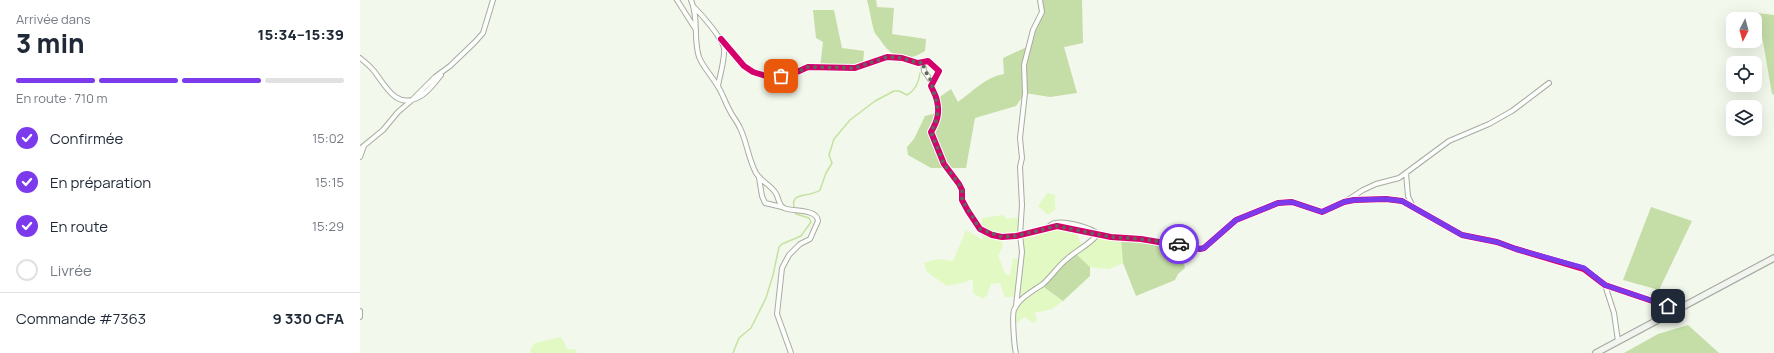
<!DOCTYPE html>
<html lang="fr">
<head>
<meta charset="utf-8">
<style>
  :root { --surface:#fff; --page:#f6f6f7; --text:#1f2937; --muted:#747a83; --line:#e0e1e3; --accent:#7c3aed }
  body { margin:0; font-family:Manrope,sans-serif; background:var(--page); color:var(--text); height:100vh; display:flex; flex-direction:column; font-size:15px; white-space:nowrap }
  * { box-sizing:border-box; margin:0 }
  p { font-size:13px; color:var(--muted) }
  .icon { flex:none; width:22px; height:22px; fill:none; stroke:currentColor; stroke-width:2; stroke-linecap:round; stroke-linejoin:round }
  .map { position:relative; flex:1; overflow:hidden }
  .panel { display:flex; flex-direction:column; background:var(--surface); width:360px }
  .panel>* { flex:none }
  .needle { width:26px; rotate:186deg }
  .buttons { position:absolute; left:1366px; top:12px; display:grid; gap:8px }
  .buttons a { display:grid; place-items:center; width:36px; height:36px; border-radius:8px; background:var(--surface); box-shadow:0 4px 16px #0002; font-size:20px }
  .pin { position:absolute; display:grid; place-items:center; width:34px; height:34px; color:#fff; margin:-17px; border-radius:8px; box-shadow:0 2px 6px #0006 }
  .courier { position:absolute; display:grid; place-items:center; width:40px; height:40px; margin:-20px; border:3px solid #7c3aed; border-radius:50%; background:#fff; color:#222; box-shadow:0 1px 5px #0007 }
  .head em { font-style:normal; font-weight:800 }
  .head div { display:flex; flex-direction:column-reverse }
  .head { display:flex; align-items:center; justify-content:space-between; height:68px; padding:0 16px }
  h1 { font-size:26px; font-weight:800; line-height:30px }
  .bar { display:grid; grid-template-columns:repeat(4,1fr); gap:6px 4px; align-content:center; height:48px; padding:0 16px }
  .bar i { height:5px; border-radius:3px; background:var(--line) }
  .bar .active { background:var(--accent) }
  .bar p { grid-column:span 4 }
  .line { display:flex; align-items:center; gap:10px; padding:0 16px; border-top:1px solid var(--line) }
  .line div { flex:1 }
  ol { padding:0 16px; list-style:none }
  li { display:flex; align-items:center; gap:12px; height:44px }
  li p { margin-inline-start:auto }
  li .icon { padding:4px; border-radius:50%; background:var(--accent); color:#fff; stroke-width:4 }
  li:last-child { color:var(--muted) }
  li i { width:22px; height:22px; border:2px solid var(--line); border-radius:50% }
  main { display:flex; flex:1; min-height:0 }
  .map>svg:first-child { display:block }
</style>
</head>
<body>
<main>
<section class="panel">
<div class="head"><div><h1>3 min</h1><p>Arrivée dans</p></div><em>15:34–15:39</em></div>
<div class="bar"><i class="active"></i><i class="active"></i><i class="active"></i><i></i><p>En route · 710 m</p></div>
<ol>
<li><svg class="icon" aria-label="check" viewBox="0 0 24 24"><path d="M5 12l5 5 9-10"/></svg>Confirmée<p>15:02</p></li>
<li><svg class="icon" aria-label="check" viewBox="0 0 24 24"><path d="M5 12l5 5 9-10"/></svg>En préparation<p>15:15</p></li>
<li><svg class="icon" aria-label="check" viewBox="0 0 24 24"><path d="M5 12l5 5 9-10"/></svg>En route<p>15:29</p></li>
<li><i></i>Livrée</li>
</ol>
<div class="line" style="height:52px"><div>Commande #7363</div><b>9 330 CFA</b></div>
</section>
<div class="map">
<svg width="1414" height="353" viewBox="0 0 1414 353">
  <rect width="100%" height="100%" fill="#f2f8eb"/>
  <path fill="#e2f9c4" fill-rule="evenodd" d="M687 193 695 195V210L688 215 678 206Z
    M643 215 647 219 661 217V233L697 226 716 230 722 247 738 234 761 238 763 263 749 269 730 267 715 253 681 285 703 301 692 309 674 313 676 316 677 321 673 323 665 317 654 325 650 313 653 312 656 297H645L640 283 631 284 627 295 623 299 613 293V279L602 283 587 286 567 272 564 263 577 259 593 261 606 230 623 240 620 229 622 218ZM659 236 661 252 660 259H653L650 275H646L638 256 643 246 641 239Z
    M201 337 208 350 216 349 217 353H171L170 350 175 343Z"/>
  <path fill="#c5dda7" d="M507 0H516L517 7 534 8 532 34 566 39 565 51C546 63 533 59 521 41 519 38 515 34 514 31 511 21 510 10 507 0Z
    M680 0H722L723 43 704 47 717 93 690 97 665 93 656 106 615 118 606 168H571L548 155 547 147 554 139 565 116 573 114 578 109 577 99 591 89 598 102C613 91 626 77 644 74L643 58 669 46 673 30 681 16Z
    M453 10H474L482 48 504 51 503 64 495 68H460L463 42 456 38Z
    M1398 13 1414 15V95L1412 94Z
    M1291 207 1332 221 1299 290 1263 280Z
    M761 238 820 245 825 268 818 274 815 280 776 296 763 263Z
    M715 253 730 267V276L703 301 681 285Z
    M1328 325 1359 353H1264L1298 334Z"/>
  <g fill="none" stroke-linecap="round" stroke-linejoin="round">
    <path stroke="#c5e29f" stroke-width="1.5" d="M373 353 379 338 391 328 406 298 413 275 419 247 422 244 441 236 451 222 449 218 436 214C426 189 448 199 460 190L466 173 472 163 469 155 474 139 490 120 515 101 534 91H539L547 95C556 90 559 82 560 73"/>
    <g stroke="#a7aca2" stroke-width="6">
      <path id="minor" d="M317 0 336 30
        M331 0C339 18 333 38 339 57 343 67 351 75 357 85 362 92 365 102 369 109 372 116 377 121 380 128 387 142 388 158 396 173 401 181 410 185 415 192 419 197 418 205 424 208 431 212 457 208 458 221L450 239 440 244 429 255 422 268 417 314 431 353
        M334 7C342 15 362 38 364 48 365 60 360 74 358 86
        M361 39 384 66 393 72 406 76H428L448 67 495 68 527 57 542 58 558 63 568 61 579 71 571 86C573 91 576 95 577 101 580 113 577 122 571 132L584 164 599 184 602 190V200L608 211 620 229 632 235 642 237 656 236 697 226 751 237 781 239 840 249 844 248 876 220 918 203 932 202 962 212 984 202 994 200 1026 199 1042 201 1102 235 1137 242 1156 249 1224 269 1245 285 1316 309
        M0 58C5 62 10 66 14 71 25 85 36 110 59 97 68 93 75 82 81 75
        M563 62 564 71 572 82
        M0 149 23 130 38 112 52 100 75 77 90 66 115 42 123 33 133 0
        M0 157 4 146
        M1046 173 1048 196 1052 205
        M399 178 402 196 405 203 422 207
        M986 201 1003 190 1016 184 1039 178 1089 141 1129 124 1152 111 1189 83
        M1245 285 1254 313 1258 341
        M656 306 662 252 660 235 662 205 660 167 662 158 660 138 665 93 664 65 673 30 682 12 680 0
        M0 311V317
        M656 353C654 346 652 315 654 310 659 298 673 291 683 284 692 276 698 266 707 259 717 250 729 245 738 234 730 227 706 221 695 223 692 223 690 226 687 228"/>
    </g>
    <g stroke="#a7aca2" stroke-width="8">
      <path id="secondary" d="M1236 353 1414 258"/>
    </g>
    <use href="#minor" stroke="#fdfefc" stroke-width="4"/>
    <use href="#secondary" stroke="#f2f5ef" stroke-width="5.5"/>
    <g stroke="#fff" stroke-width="8">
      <path id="cycleway" d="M361 39 384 66 393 72 406 76H428L448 67 495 68 527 57 542 58 558 63 568 61 579 71 571 86C573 91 576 95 577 101 580 113 577 122 571 132L584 164 599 184 602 190V200L608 211 620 229 632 235 642 237 656 236 697 226 751 237 781 239 840 249 844 248 876 220 918 203 932 202 962 212 984 202 994 200 1026 199 1042 201 1102 235 1137 242 1156 249 1224 269 1245 285 1316 309"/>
    </g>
    <use href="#cycleway" stroke="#d6006c" stroke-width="6"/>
  </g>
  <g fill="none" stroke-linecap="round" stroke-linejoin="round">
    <path stroke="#62665c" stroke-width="4" stroke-dasharray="0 7.2" d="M421 76H428L448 67 495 68 527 57 542 58 558 63 563 62C564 74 570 75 571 82 576 103 583 110 571 132L584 164 599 184 602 190V200L620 229 642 237 656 236 697 226 751 237 781 239 819 244"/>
    <path stroke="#7c3aed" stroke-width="5" d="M819 244 840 249 844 248 876 220 918 203 932 202 962 212 984 202 994 200 1026 199 1042 201 1102 235 1137 242 1156 249 1224 268 1245 285 1308 306"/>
  </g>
</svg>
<div class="buttons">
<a><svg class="needle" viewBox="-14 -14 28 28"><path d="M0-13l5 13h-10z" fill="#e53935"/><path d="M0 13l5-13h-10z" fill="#747a83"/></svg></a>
<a><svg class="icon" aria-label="locate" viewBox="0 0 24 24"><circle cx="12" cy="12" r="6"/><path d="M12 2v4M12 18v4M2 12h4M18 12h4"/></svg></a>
<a><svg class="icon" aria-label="layers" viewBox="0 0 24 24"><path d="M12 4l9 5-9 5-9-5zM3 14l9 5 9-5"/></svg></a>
</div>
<div class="pin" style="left:421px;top:76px;background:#ea580c"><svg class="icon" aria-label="bag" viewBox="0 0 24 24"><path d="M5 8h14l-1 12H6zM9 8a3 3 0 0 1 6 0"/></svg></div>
<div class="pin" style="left:1308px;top:306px;background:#1f2937"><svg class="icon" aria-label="home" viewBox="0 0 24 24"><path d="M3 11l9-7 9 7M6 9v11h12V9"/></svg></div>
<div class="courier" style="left:819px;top:244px"><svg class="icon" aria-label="car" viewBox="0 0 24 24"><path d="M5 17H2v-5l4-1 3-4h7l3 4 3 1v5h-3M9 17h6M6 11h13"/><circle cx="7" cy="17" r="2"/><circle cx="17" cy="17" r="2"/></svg></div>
</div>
</main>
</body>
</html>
